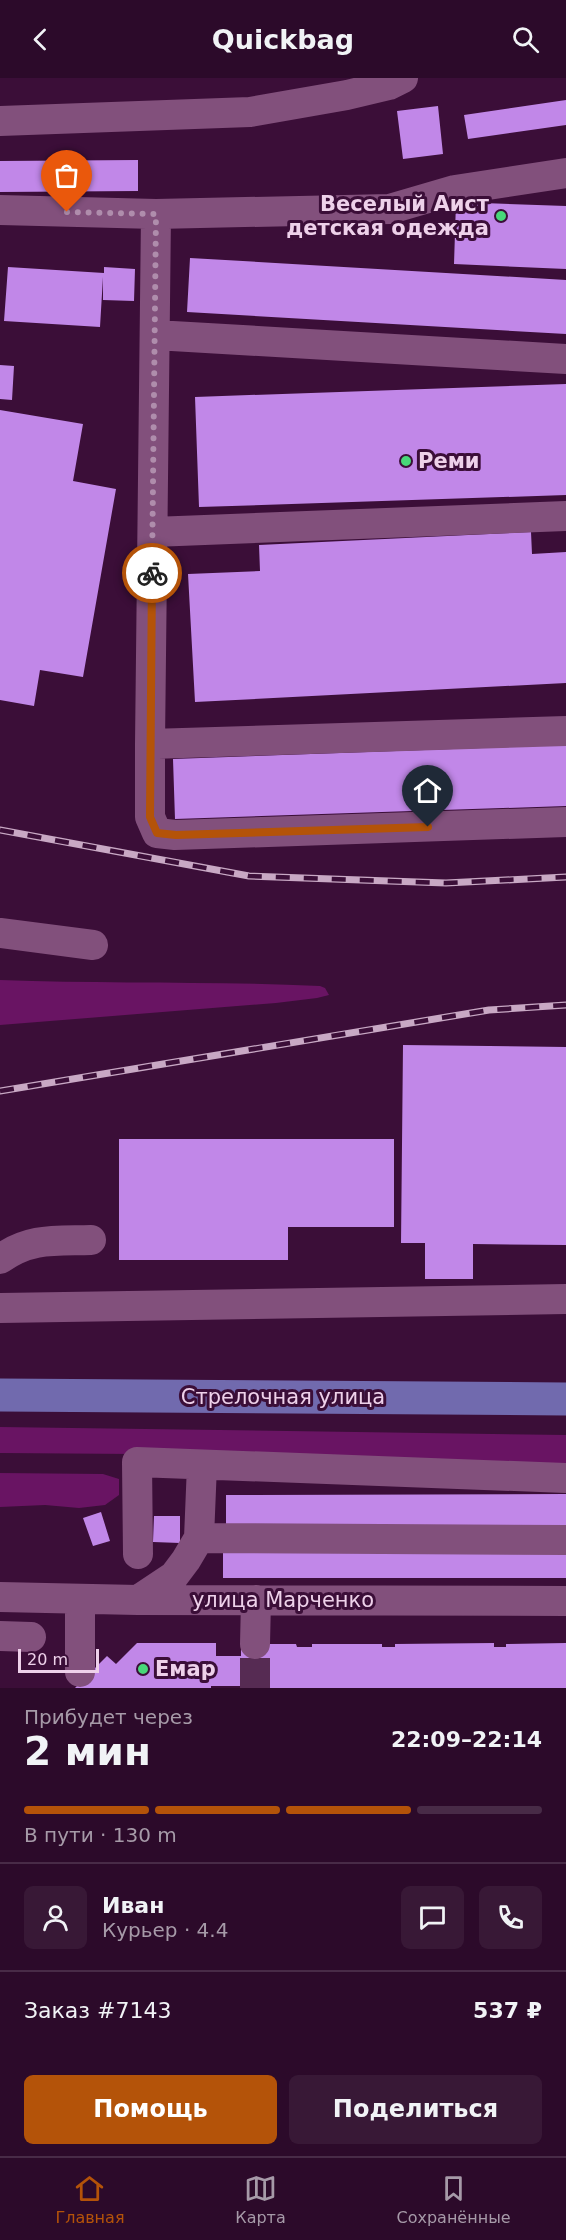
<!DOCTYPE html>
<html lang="ru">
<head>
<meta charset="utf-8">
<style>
  :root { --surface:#2c0a2a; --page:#381836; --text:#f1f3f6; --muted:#a69aa8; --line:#482b47; --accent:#b45309 }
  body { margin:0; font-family:"DejaVu Sans",sans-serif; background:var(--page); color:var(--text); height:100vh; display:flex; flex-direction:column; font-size:22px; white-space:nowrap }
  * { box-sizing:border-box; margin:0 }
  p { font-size:20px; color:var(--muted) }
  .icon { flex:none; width:33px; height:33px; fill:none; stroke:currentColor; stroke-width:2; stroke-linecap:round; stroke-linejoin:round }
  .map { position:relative; height:1610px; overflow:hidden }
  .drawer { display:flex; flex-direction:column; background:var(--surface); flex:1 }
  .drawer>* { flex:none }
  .scale { position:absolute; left:18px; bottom:15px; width:81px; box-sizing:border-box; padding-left:6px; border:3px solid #eed1ea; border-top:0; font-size:16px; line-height:21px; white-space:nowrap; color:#eed1ea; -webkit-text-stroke:4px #3b0e38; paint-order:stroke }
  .pin { position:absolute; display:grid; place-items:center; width:51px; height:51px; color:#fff; margin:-62px -26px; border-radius:50% 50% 50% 0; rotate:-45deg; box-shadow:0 0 6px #0007 }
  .pin .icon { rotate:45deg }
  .courier { position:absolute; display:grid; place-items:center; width:60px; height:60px; margin:-30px; border:4px solid #b45309; border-radius:50%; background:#fff; color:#222; box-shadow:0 2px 8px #0007 }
  .overview em { font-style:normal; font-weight:600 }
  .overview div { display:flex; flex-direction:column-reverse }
  .overview { display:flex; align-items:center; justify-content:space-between; height:102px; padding:0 24px }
  h1 { font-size:39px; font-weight:600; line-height:45px }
  .bar { display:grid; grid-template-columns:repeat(4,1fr); gap:9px 6px; align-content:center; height:72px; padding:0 24px }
  .bar i { height:8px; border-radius:4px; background:var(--line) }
  .bar .active { background:var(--accent) }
  .bar p { grid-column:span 4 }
  .line { display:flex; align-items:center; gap:15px; padding:0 24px; border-top:2px solid var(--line) }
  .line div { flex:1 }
  .round { display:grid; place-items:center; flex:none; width:63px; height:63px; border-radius:9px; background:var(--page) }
  .primary-button { display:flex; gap:12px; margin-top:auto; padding:12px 24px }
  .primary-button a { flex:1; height:69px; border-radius:9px; background:var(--accent); color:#fff; font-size:24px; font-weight:600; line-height:69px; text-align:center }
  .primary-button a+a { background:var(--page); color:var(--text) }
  header { display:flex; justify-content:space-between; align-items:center; height:78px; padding:0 24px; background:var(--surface); font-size:27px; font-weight:600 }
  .menu { display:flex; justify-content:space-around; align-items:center; height:84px; border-top:2px solid var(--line); background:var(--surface); font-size:16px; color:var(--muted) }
  .menu a { display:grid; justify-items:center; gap:3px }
  .menu .active { color:var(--accent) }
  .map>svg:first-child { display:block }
</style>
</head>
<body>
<header><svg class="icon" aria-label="back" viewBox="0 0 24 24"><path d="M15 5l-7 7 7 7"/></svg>Quickbag<svg class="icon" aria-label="search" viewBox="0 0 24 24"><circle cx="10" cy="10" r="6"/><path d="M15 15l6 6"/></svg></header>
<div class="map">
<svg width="566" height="1610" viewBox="0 0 566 1610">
  <rect width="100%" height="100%" fill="#3b0e38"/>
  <path fill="#691463" d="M0 902C107 906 213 903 320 908L325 910 329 917 317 920 276 925 0 947Z
    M0 1349 566 1357V1387L136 1376 0 1375Z
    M0 1395 103 1396 119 1401V1417L105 1427 79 1430 45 1427 0 1429Z"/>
  <path fill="#c187e8" d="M566 22V47L468 61 464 37Z
    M438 28 443 76 403 81 397 33Z
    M138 82V113L0 114V83Z
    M456 124 566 128V191L454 186Z
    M190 180 566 202V256L187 234Z
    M8 189 104 195V189L135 191 134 223 103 222V199L100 249 4 243Z
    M0 287 14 288 12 322 0 321Z
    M566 306V417L199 429 195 319Z
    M0 332 83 346 73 403 116 411 83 599 40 592 34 628 0 622Z
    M531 454 532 476 566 474V605L195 624 188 496 260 493 259 467Z
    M566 667V728L175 741 173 681Z
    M403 967 566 969V1167L473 1166V1201H425V1165H401Z
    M119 1061H394V1149H288V1182H119Z
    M566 1416V1447H226V1417Z
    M101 1434 110 1463 93 1468 83 1440Z
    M154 1438H180V1465L153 1464Z
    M223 1472H566V1500H223Z
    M137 1565H216V1578H241V1566H296L297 1569H312V1566H382V1569H395V1566L494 1565V1569H506V1566L566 1565V1610H241V1608H211V1610H75L107 1578 116 1586Z"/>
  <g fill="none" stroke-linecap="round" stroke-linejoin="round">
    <path stroke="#562b53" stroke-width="30" stroke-dasharray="30 15" stroke-linecap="butt" d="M255 1610V1566"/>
    <path stroke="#82507c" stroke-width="30" d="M0 43 250 34 347 17 389 7 403 0
      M0 132 156 136 390 131 455 112 566 95
      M156 136 150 666 566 653
      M155 257 566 281
      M153 454 566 438
      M150 666V739L157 755 175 757 566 744
      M0 855 93 867
      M0 1181C31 1159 56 1163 91 1162
      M0 1230 566 1221
      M202 1387 199 1460 566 1462
      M138 1476 137 1384 566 1400
      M0 1519 138 1522 566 1523
      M80 1521V1594
      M138 1522 174 1498 186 1482 199 1460
      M0 1558 31 1559
      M255 1566 256 1522"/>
    <path stroke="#716aae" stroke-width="33" d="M0 1317 566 1321"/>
    <g stroke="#c8a8c4" stroke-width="7">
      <path id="rail" d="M0 752 249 798 446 805 566 799
        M0 1013 489 932 566 927"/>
    </g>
    <use href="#rail" stroke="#3b0e38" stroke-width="4.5" stroke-dasharray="14" stroke-linecap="butt"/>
  </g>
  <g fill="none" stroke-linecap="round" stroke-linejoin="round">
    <path stroke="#af8dac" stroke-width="6" stroke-dasharray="0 10.8" d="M67 134 156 136 152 495"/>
    <path stroke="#b45309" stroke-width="8" d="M152 495 150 739 157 755 176 757 428 749"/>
  </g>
  <g fill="#48d779" stroke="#3b0e38" stroke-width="2">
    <circle cx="501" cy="138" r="6"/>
    <circle cx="406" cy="383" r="6"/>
    <circle cx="143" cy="1591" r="6"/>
  </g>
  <g text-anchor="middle" stroke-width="6" stroke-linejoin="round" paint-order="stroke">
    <g font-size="21" font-weight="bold" fill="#eed1ea" stroke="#3b0e38" text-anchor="start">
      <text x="489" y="133" text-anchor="end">Веселый Аист<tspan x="489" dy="24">детская одежда</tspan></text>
      <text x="418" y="390">Реми</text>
      <text x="155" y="1598">Емар</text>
    </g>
    <g font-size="21" fill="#eed1ea" stroke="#3b0e38">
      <text x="283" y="1326">Стрелочная улица</text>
      <text x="283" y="1529">улица Марченко</text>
    </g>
  </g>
</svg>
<div class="scale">20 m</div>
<div class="pin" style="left:67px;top:134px;background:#ea580c"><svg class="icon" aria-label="bag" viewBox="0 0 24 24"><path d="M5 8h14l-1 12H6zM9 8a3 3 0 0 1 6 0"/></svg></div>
<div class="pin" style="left:428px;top:749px;background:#1f2937"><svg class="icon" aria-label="home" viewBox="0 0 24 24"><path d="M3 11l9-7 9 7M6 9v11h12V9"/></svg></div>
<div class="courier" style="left:152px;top:495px"><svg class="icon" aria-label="bike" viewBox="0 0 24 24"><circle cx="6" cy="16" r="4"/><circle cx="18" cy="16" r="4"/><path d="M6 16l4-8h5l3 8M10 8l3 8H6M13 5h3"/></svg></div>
</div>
<section class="drawer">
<div class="overview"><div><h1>2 мин</h1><p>Прибудет через</p></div><em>22:09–22:14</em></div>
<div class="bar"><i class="active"></i><i class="active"></i><i class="active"></i><i></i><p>В пути · 130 m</p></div>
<div class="line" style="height:108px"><a class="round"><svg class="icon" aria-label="person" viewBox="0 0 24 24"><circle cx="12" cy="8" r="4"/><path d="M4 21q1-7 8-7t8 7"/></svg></a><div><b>Иван</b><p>Курьер · 4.4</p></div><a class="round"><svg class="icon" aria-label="chat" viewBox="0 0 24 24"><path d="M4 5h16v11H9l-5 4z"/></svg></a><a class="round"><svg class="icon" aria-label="phone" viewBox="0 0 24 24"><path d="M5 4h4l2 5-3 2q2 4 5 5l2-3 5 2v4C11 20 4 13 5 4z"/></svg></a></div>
<div class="line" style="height:78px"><div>Заказ #7143</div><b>537 ₽</b></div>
<div class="primary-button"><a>Помощь</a><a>Поделиться</a></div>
</section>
<nav class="menu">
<a class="active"><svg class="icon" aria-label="home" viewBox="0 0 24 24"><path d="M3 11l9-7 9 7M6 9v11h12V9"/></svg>Главная</a>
<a><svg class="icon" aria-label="map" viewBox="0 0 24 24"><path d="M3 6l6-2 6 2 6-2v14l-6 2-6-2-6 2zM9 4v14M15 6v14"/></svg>Карта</a>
<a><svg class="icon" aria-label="saved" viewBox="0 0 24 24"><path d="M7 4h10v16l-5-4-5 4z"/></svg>Сохранённые</a>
</nav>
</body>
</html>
